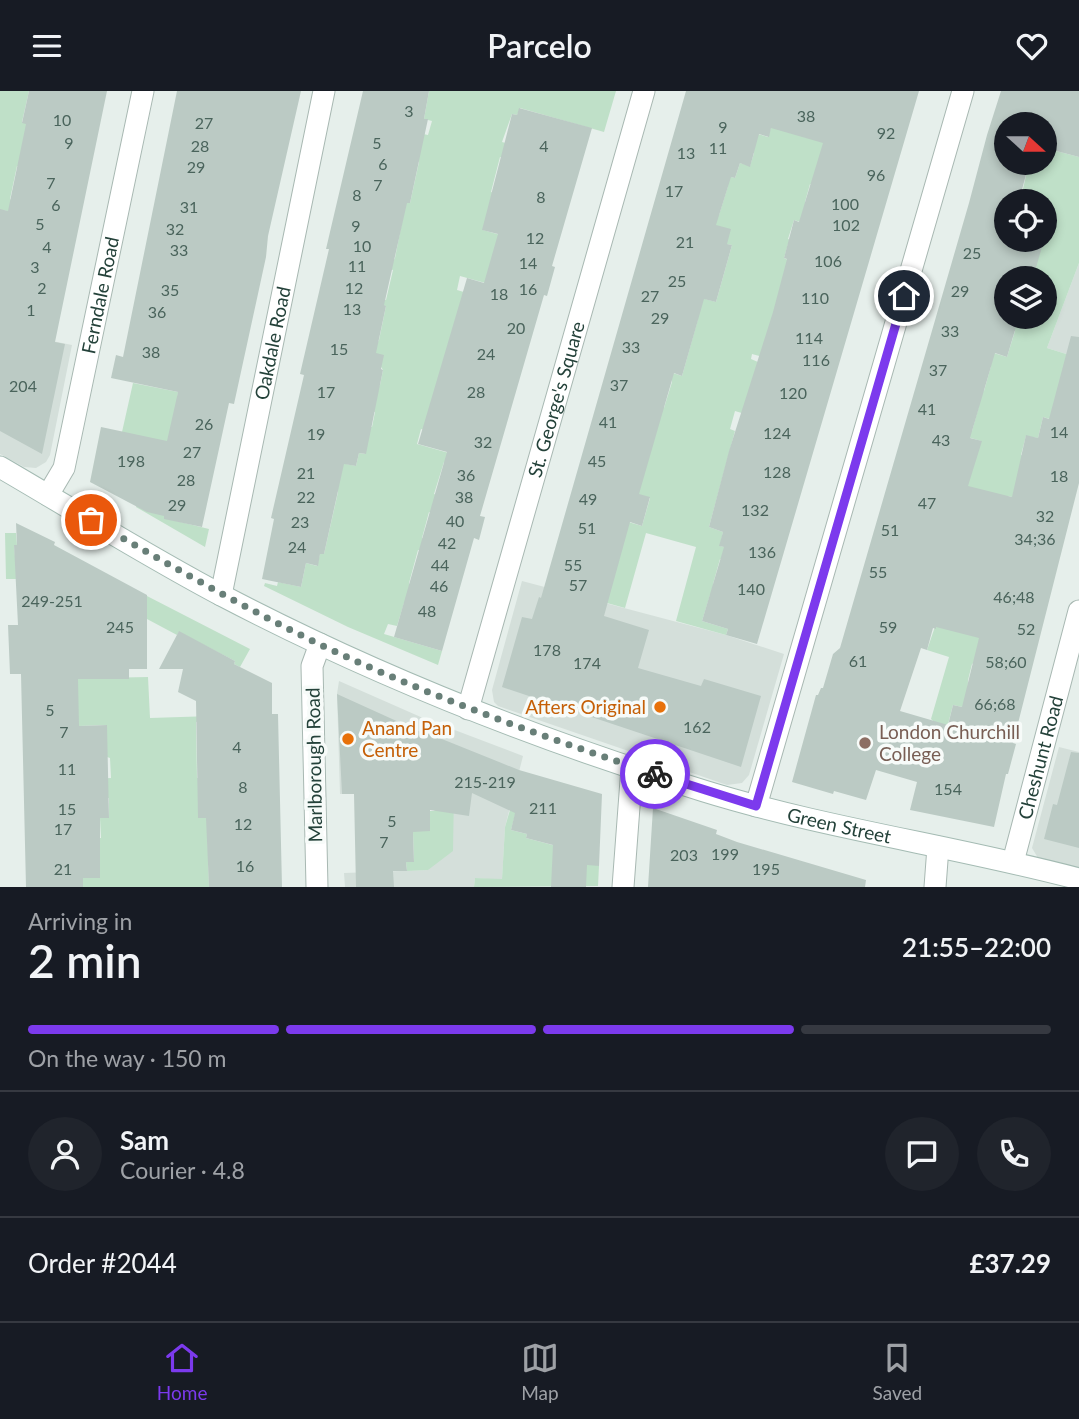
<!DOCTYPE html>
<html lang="en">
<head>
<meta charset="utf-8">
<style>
  :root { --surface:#171b24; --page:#20242c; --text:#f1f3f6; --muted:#9ea1a6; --line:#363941; --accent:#7c3aed }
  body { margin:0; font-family:Lato,sans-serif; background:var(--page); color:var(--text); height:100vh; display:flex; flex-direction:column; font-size:26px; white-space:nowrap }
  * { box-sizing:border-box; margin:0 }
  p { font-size:23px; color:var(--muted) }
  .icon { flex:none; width:38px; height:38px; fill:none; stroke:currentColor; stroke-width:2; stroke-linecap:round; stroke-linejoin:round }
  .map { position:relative; height:796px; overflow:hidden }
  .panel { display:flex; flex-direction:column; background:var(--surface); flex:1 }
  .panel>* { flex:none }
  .needle { width:46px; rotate:111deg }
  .buttons { position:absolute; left:994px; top:21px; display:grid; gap:14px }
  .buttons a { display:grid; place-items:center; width:63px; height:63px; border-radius:50%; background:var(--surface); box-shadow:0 4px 10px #0003; font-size:35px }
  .pin { position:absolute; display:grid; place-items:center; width:60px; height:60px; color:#fff; margin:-30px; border:4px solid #fff; border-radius:50%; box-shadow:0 2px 7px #0007 }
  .courier { position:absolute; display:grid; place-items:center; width:70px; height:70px; margin:-35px; border:5px solid #7c3aed; border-radius:50%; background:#fff; color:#222; box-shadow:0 2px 9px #0007 }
  .head em { font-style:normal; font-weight:600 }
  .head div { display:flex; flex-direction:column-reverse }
  .head { display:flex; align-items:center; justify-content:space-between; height:119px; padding:0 28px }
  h1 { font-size:46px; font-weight:600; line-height:52px }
  .bar { display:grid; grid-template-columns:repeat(4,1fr); gap:10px 7px; align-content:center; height:84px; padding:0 28px }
  .bar i { height:9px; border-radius:5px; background:var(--line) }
  .bar .active { background:var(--accent) }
  .bar p { grid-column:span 4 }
  .line { display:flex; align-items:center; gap:18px; padding:0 28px; border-top:2px solid var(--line) }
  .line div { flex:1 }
  .round { display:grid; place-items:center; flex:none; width:74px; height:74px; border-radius:37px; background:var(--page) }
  header { display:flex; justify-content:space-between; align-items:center; height:91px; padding:0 28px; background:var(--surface); font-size:32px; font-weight:600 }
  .tabs { display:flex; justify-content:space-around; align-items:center; height:98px; border-top:2px solid var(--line); background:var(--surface); font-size:19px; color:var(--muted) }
  .tabs a { display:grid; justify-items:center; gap:4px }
  .tabs .active { color:var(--accent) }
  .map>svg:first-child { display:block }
</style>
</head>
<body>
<header><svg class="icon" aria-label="menu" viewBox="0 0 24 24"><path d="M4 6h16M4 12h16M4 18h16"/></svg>Parcelo<svg class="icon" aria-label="heart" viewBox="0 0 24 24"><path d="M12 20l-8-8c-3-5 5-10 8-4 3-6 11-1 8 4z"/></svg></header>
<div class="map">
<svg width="1079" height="796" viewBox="0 0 1079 796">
  <rect width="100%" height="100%" fill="#e6efeb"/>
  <path fill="#d4dfda" d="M1079 172V267L1047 257Z
    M7 241 72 254 50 364 46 371 36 377 24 376 0 363V245Z
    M522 490 726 544 784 563 749 684 742 692 727 694 498 615 494 611 492 599Z
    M339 590 423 627 523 665 505 736 502 789 475 787 474 796H345L344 782 428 779 454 702 340 703 337 603Z
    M1059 656 1079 661V777L1038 767 1032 757Z"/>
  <path fill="#bfe0c8" d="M0 0H29L22 31 38 35 37 78 17 75 10 108 29 124 2 119 0 127Z
    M429 0H616L604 41 520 17 517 24 512 23 502 51 544 63 539 77 500 66 491 101 529 112 483 139 518 149 489 193 460 185 457 199 505 213 433 342 421 338 417 353 463 366 444 371 434 403 451 409 446 426 429 421 422 447 424 448 421 459H418L409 492 421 517 404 512 397 535 388 533 384 543 442 560 438 574 348 536 264 495 265 492 277 495 278 491 301 496 306 472 317 475 320 463H324L338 401 321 368 356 375 359 362 366 363 329 326 372 336 375 321 364 318 380 294 383 279 372 261 379 249 386 215 354 208 355 202 386 209 393 179 389 178 395 167 406 111 410 112 419 71 404 39 428 44 432 30 424 28Z
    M822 15 825 97 810 93 805 111 819 115 813 135 794 129 788 148 835 162 788 153 784 167 788 169 802 277 752 263 751 268 758 271 745 323 735 320 730 338 735 340 709 436 723 441 720 455 749 463 745 475 720 468 713 493 738 500 735 511 710 504 702 530 728 538 726 544 676 530 696 456 646 442 625 517 607 512 601 423 642 435 650 407 609 395 634 308 664 317 672 291 670 281 682 285 698 228 687 224 665 197 716 211 732 154 727 153 711 133 719 124 728 95 716 82 735 87 740 72 750 75 754 62 749 60 754 42 768 46 772 33 807 47Z
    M1045 57 1079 66V172L1047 257 1079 267 1050 328 1043 326 1038 347 1026 345 1021 364 1034 368 1024 409 1008 405 1003 553 972 573 968 589 967 617 953 614 948 633 985 678 931 628 949 566 927 559 939 524 948 389 981 350 941 338 972 340 979 315 952 307 984 300 991 275 963 267 967 254 1007 266 1015 240 975 228 1006 221V219V226H1045V187H1006V194L986 189 1041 156 1047 136 1045 135V110H1007L1011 99 1022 102 1029 72H1045Z
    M133 292 178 301 164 427 209 438 205 456 136 416 140 399 122 341Z
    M5 442H16L17 454H14L17 488H6Z
    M147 505 250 558 240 576 234 573 235 570 179 541 177 544 147 528Z
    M148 586 150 627 243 624 196 631 197 687H206L209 796H83L59 788 100 786 99 767 58 748 101 747 100 727 109 726V707L81 708 91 688 111 687 110 667 107 666 106 634 79 635 48 588Z
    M454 701 453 760 428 779 407 780 406 771H414L413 741 430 720H434Z
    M512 712 518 713 511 739 527 743 526 747 560 756 599 775 598 795 474 796 475 787 502 788 505 736Z"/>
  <path fill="#bbcac4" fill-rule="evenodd" d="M29 0H107L55 251 65 253 42 363 0 340V118L8 120 26 33 22 32Z
    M177 0H301L268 145 266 166 234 313 229 312 202 436 164 428V425L147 421 90 391 101 336 167 350 178 301 111 287 116 264 123 266Z
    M363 0H429L424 28H428L410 112H407L384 214 386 215 376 262 384 264 381 278 383 279 366 363 359 362 356 375 344 373 324 463H320L318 475 306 472 301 496 262 488 274 428 271 427 304 284 300 283 329 158H326Z
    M686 0H919L757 553 726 544 728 538 702 530 724 456 719 455 723 441 709 436 729 360 773 221 787 168 784 167 794 129 799 131 823 52 771 37 769 46 759 43 750 76 740 72 735 87 731 86 716 134 731 138 727 153 732 154 716 211 704 208 682 285 674 282 639 403 650 406 642 435 630 431 604 525 649 539 638 577 701 595 704 588 761 605 741 676 502 596 522 526 532 528 539 506 541 507Z
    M1001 0H1079V66L1045 57V33H1006V72H1029L1019 110H1006V149H1044L1033 187H1006V226H1022L1018 229 1007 266 995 262 970 347 982 350 968 395 1012 406 1026 344 1038 347 1043 326 1049 328 1071 245 1079 246V392L1013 652 1016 653 1008 683H1006L994 736 910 719 917 691 876 679 866 709 834 700 833 703 792 691 816 604H818L821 597H823L833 563 840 557 969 112 987 44ZM936 536 979 547 962 616 953 614 948 634 900 620 921 557 927 559 933 537 936 538Z
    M519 17 592 37 552 175 555 176 547 205 544 204 480 425 485 426 479 449 474 447 442 560 394 546 447 361 418 353 467 187 484 192 498 143 482 139 512 23 517 24Z
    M16 432 55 451 54 454 147 504V578H129V588H78L79 635 107 634 109 727H100V787H83V796H26L21 583H10L8 534H18L14 454H17Z
    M179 540 235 570 234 573 272 592V623H278L282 796H209L206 727H198L196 610 178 601 183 578H159Z
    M337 603 423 642 422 640 519 679 602 703 599 775 587 774 586 796H551L553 754 526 747 527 743 511 739 515 722 472 702 469 725 430 719V740L413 741 414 771H406L407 780H393L394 796H356L354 703H342Z
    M1071 661 1079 662V757L1044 748 1053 713 1057 714Z
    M653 717 717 739 716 743 737 751 866 789 865 796H648Z"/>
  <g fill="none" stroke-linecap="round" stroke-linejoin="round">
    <g stroke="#a8b8b2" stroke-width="23">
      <g id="minor">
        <path id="s1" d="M48 404 64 377 143 0"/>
        <path id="s2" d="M221 504 324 0"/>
        <path id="s3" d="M468 618 644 0"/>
        <path id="s4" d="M1013 771 1079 520"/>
        <path d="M317 796 312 575 320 553"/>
        <path d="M623 796 632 676"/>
        <path d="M935 796 938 756"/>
      </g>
    </g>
    <g stroke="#a8b8b2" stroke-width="23">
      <path id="tertiary" d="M756 715 963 0"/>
    </g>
    <g stroke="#a4bbb3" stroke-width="23">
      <g id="secondary">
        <path id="s5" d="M0 376C74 419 147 465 223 505 376 585 538 649 704 700 827 738 955 755 1079 788"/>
      </g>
    </g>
    <use href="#minor" stroke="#fff" stroke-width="21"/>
    <use href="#tertiary" stroke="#fff" stroke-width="21"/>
    <use href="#secondary" stroke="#fff" stroke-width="21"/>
  </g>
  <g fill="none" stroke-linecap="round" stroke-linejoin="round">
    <path stroke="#687f78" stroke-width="7" stroke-dasharray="0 12.6" d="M91 429C166 472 241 515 319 553 428 605 541 645 655 683"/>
    <path stroke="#7c3aed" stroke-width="9" d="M655 683 756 715 904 205"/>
  </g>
  <g fill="#e8710a" stroke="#f7fbf9" stroke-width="2.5">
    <circle cx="660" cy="616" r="7"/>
    <circle cx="348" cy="648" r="7"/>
  </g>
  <circle fill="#8d6e63" stroke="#f7fbf9" stroke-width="2.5" cx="865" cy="652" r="7"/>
  <g text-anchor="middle" stroke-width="7" stroke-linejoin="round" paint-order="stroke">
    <g font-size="16" fill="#4a645c">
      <text x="409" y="26">3</text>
      <text x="806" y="31">38</text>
      <text x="62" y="35">10</text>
      <text x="204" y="38">27</text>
      <text x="723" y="42">9</text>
      <text x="886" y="48">92</text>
      <text x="69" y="58">9</text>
      <text x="377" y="58">5</text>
      <text x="200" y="61">28</text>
      <text x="544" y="61">4</text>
      <text x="718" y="63">11</text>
      <text x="686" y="68">13</text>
      <text x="383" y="79">6</text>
      <text x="196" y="82">29</text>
      <text x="876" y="90">96</text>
      <text x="51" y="98">7</text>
      <text x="378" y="100">7</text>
      <text x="674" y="106">17</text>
      <text x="357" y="110">8</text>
      <text x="541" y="112">8</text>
      <text x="845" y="119">100</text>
      <text x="56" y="120">6</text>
      <text x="189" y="122">31</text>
      <text x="40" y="139">5</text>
      <text x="846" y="140">102</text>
      <text x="356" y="141">9</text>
      <text x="175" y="144">32</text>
      <text x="535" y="153">12</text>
      <text x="685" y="157">21</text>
      <text x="362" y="161">10</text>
      <text x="47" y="162">4</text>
      <text x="179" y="165">33</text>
      <text x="972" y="168">25</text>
      <text x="828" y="176">106</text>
      <text x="528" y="178">14</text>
      <text x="357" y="181">11</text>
      <text x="35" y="182">3</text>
      <text x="677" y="196">25</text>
      <text x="42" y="203">2</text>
      <text x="354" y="203">12</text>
      <text x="528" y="204">16</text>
      <text x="170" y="205">35</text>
      <text x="960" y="206">29</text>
      <text x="499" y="209">18</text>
      <text x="650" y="211">27</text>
      <text x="815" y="213">110</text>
      <text x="352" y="224">13</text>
      <text x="31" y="225">1</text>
      <text x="157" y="227">36</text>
      <text x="660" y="233">29</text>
      <text x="516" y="243">20</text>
      <text x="950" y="246">33</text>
      <text x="809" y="253">114</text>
      <text x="631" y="262">33</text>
      <text x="339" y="264">15</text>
      <text x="151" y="267">38</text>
      <text x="486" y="269">24</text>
      <text x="816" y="275">116</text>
      <text x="938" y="285">37</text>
      <text x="619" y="300">37</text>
      <text x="23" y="301">204</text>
      <text x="326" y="307">17</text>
      <text x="476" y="307">28</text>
      <text x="793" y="308">120</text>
      <text x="927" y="324">41</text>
      <text x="608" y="337">41</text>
      <text x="204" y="339">26</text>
      <text x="1059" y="347">14</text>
      <text x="777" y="348">124</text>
      <text x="316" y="349">19</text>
      <text x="941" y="355">43</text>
      <text x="483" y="357">32</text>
      <text x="192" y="367">27</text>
      <text x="131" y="376">198</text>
      <text x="597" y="376">45</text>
      <text x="777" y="387">128</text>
      <text x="306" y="388">21</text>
      <text x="466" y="390">36</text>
      <text x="1059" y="391">18</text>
      <text x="186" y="395">28</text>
      <text x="306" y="412">22</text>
      <text x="464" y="412">38</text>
      <text x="588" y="414">49</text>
      <text x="927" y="418">47</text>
      <text x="177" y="420">29</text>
      <text x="755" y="425">132</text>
      <text x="1045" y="431">32</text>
      <text x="455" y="436">40</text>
      <text x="300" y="437">23</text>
      <text x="587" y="443">51</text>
      <text x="890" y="445">51</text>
      <text x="1035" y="454">34;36</text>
      <text x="447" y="458">42</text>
      <text x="297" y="462">24</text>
      <text x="762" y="467">136</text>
      <text x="440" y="480">44</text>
      <text x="573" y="480">55</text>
      <text x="878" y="487">55</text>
      <text x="578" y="500">57</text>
      <text x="439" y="501">46</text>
      <text x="751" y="504">140</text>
      <text x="1014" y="512">46;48</text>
      <text x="52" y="516">249-251</text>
      <text x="427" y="526">48</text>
      <text x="120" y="542">245</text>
      <text x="888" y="542">59</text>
      <text x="1026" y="544">52</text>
      <text x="547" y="565">178</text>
      <text x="858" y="576">61</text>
      <text x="1006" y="577">58;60</text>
      <text x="587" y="578">174</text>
      <text x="995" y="619">66;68</text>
      <text x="50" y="625">5</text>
      <text x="697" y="642">162</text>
      <text x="64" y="647">7</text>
      <text x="237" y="662">4</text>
      <text x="67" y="684">11</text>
      <text x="485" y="697">215-219</text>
      <text x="243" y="702">8</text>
      <text x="948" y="704">154</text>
      <text x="543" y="723">211</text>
      <text x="67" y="724">15</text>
      <text x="392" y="736">5</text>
      <text x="243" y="739">12</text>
      <text x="63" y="744">17</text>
      <text x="384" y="757">7</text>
      <text x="725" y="769">199</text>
      <text x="684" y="770">203</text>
      <text x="245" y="781">16</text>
      <text x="63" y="784">21</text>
      <text x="766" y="784">195</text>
    </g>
    <g font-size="19" fill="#24423a" stroke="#f7fbf9">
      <text dy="7" stroke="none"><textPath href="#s1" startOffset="208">Ferndale Road</textPath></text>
      <text dy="7" stroke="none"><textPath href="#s2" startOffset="257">Oakdale Road</textPath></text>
      <text dy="7" stroke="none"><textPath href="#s3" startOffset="322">St. George's Square</textPath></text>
      <text dy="7" stroke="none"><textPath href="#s4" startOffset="108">Cheshunt Road</textPath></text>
      <text transform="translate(314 674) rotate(-91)" y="7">Marlborough Road</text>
      <text dy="7" stroke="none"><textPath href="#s5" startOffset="917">Green Street</textPath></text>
    </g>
    <g font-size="19" fill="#c56008" stroke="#f7fbf9" text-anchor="end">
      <text x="646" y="623">Afters Original</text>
      <text x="362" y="644" text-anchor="start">Anand Pan<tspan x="362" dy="22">Centre</tspan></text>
    </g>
    <g font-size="19" fill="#785e54" stroke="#f7fbf9" text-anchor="start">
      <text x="879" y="648">London Churchill<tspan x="879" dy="22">College</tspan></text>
    </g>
  </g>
</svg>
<div class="buttons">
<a><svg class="needle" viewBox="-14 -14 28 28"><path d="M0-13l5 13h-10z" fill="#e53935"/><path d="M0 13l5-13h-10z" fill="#9ea1a6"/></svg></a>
<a><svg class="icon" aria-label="locate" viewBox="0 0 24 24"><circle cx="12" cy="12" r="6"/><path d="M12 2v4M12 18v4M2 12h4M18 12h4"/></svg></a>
<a><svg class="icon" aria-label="layers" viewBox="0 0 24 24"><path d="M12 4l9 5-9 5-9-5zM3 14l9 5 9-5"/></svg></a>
</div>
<div class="pin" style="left:91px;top:429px;background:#ea580c"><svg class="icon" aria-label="bag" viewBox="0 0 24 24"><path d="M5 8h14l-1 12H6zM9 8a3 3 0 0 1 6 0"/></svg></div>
<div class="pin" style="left:904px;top:205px;background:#1f2937"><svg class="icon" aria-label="home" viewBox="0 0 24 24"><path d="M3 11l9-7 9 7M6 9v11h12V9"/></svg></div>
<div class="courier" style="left:655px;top:683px"><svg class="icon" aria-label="bike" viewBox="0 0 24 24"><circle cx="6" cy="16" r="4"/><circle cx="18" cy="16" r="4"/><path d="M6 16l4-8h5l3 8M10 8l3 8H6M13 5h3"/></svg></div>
</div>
<section class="panel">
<div class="head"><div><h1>2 min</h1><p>Arriving in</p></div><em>21:55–22:00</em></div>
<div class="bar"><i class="active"></i><i class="active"></i><i class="active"></i><i></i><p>On the way · 150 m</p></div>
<div class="line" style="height:126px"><a class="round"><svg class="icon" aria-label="person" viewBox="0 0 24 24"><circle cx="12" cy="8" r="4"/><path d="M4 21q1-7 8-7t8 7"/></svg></a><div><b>Sam</b><p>Courier · 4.8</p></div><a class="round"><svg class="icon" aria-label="chat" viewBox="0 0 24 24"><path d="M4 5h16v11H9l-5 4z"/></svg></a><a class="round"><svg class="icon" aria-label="phone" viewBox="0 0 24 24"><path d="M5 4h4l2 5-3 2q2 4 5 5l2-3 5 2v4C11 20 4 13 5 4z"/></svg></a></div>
<div class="line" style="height:91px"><div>Order #2044</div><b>£37.29</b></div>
</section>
<nav class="tabs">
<a class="active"><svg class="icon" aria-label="home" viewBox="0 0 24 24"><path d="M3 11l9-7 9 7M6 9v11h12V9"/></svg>Home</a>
<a><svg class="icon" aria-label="map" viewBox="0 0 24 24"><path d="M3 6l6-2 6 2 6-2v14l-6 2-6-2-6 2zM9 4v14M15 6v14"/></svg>Map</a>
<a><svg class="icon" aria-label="saved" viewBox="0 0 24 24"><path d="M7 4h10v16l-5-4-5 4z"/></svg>Saved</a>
</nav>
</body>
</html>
